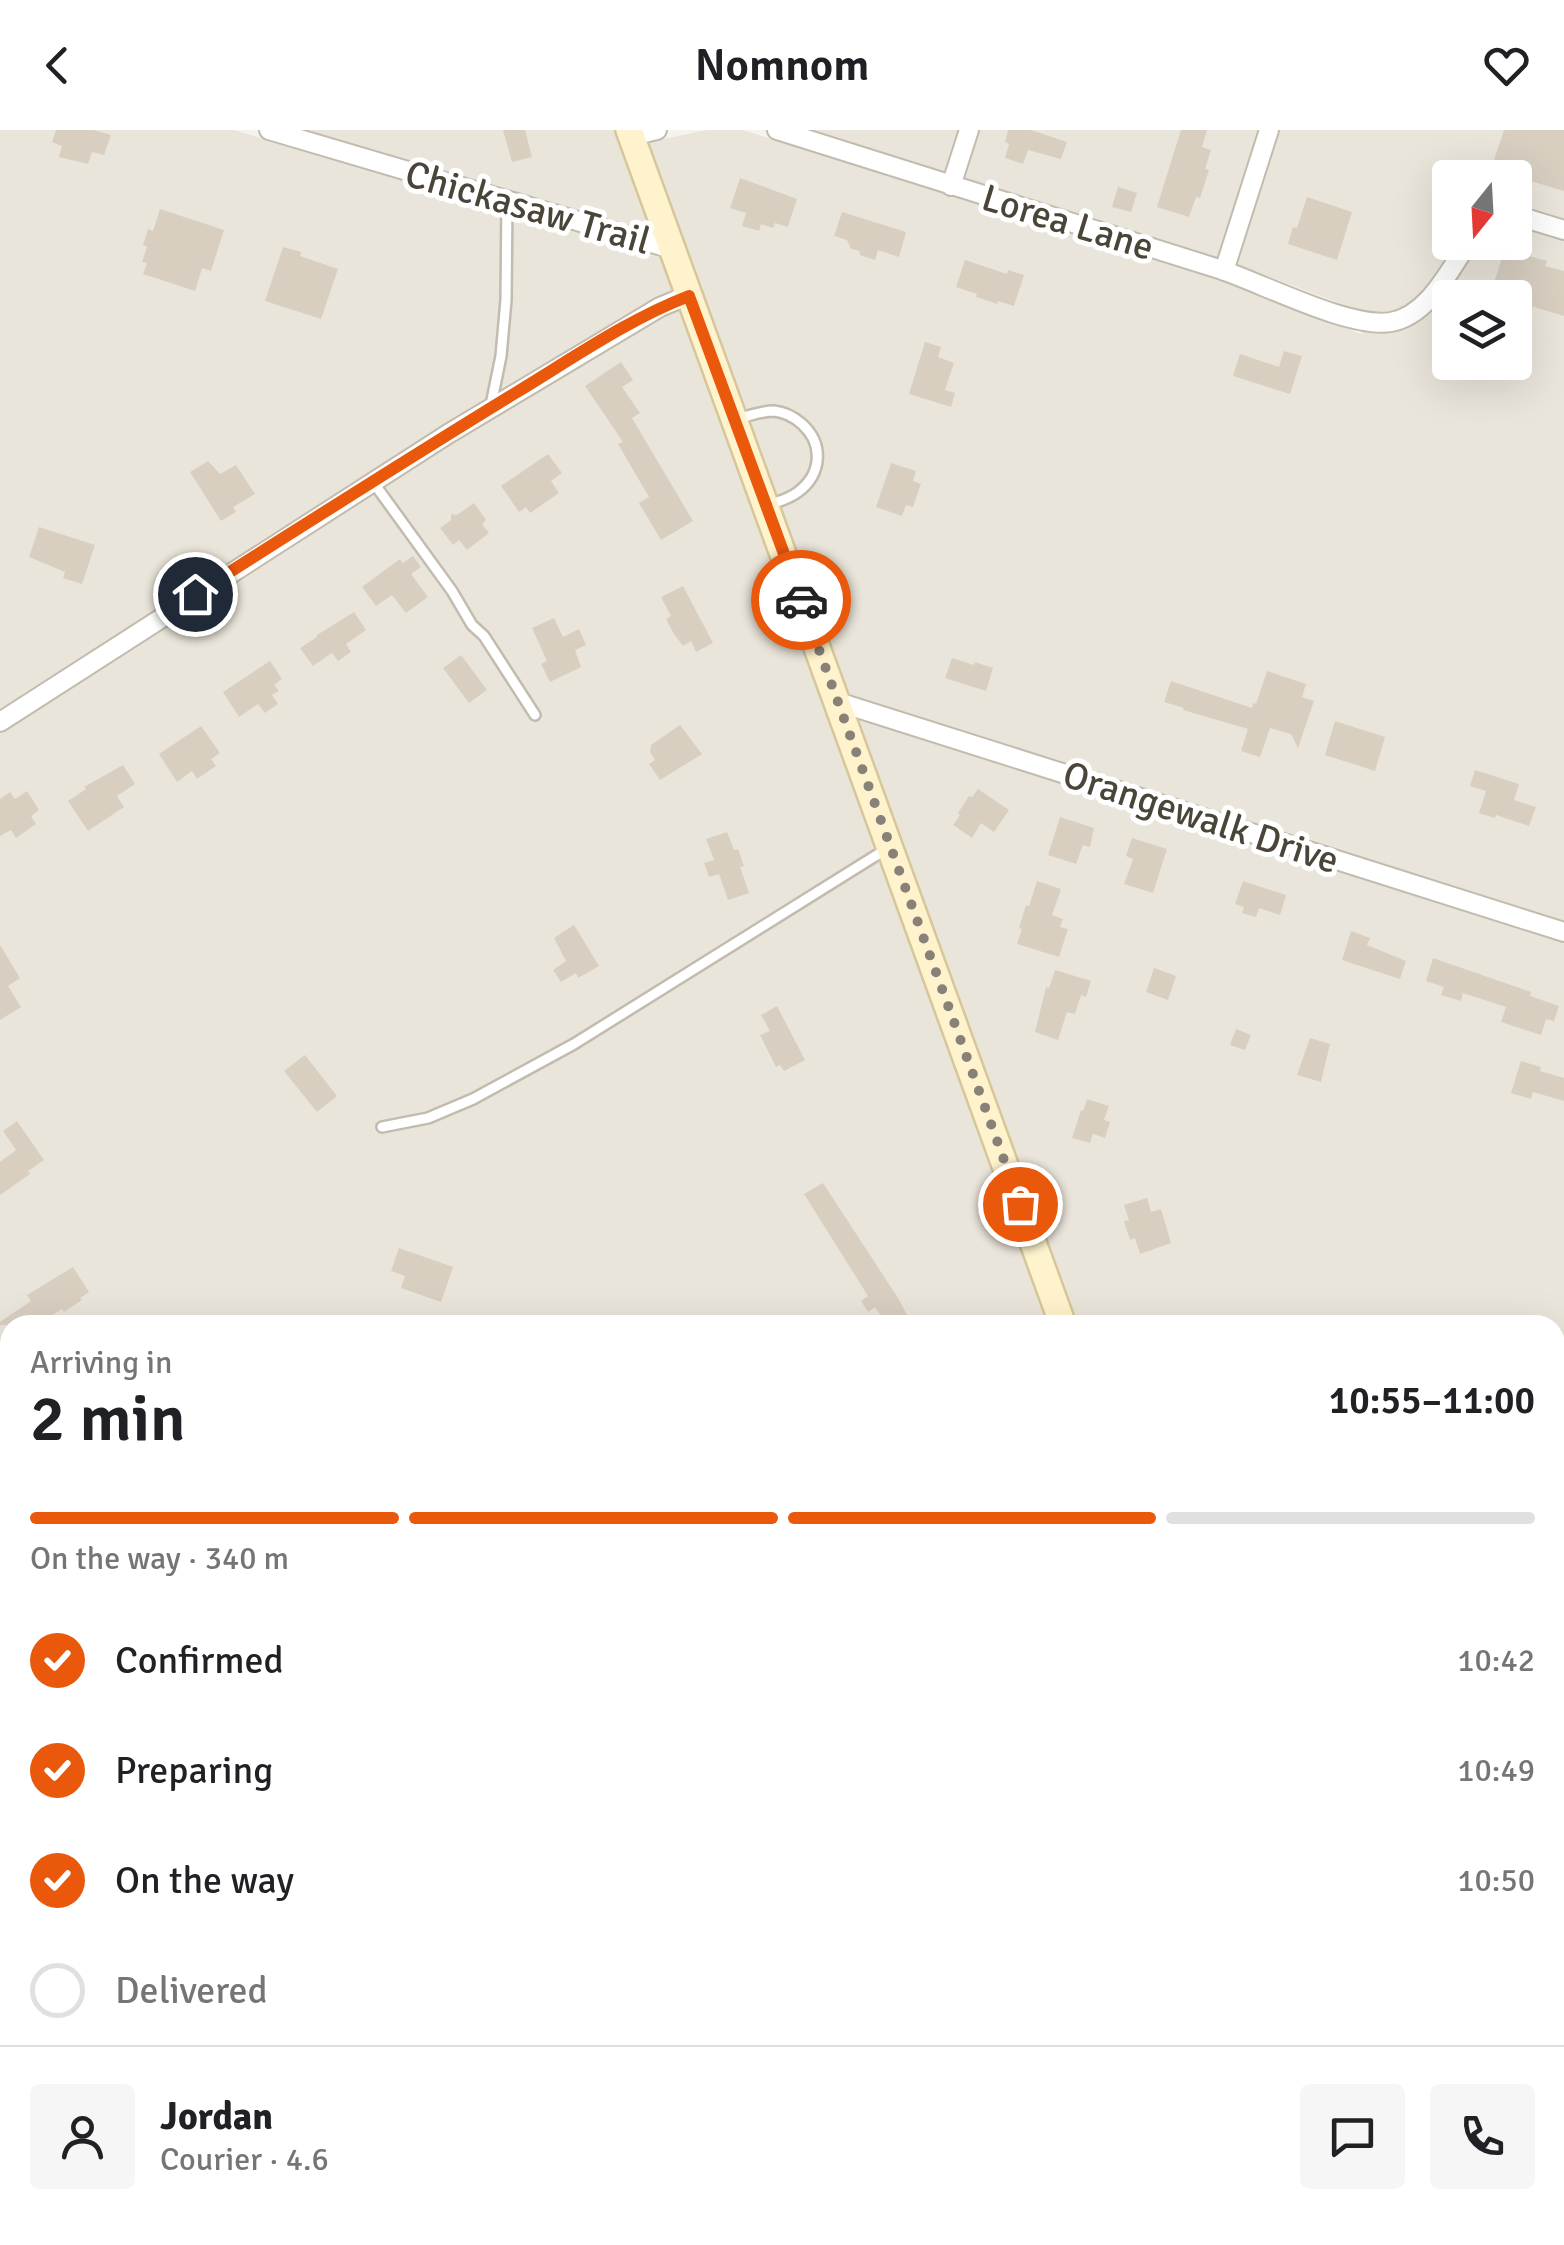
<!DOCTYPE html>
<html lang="en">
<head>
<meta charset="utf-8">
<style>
  :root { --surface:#fff; --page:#f6f6f6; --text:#202124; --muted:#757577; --line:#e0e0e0; --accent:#ea580c }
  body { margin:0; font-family:Signika,sans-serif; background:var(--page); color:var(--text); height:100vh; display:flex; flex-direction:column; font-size:38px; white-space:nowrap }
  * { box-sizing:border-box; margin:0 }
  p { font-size:32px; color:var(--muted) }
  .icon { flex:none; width:55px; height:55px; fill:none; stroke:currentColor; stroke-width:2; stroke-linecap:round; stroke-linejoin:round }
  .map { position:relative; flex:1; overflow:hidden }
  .panel { position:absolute; left:0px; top:1185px; width:1565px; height:930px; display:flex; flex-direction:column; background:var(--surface); border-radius:30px 30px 0 0; box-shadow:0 10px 40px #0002 }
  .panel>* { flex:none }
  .needle { width:65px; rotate:198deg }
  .fabs { position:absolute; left:1432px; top:30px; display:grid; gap:20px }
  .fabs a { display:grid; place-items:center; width:100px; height:100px; border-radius:10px; background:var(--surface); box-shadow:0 10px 40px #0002; font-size:50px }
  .pin { position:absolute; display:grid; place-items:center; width:85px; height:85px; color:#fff; margin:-42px; border:5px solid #fff; border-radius:50%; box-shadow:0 2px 10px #0007 }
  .courier { position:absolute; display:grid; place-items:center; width:100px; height:100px; margin:-50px; border:8px solid #ea580c; border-radius:50%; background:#fff; color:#222; box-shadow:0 2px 12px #0007 }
  .overview em { font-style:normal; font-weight:600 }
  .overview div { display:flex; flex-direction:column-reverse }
  .overview { display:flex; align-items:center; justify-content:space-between; height:170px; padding:0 30px }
  h1 { font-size:65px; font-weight:600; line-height:75px }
  .bar { display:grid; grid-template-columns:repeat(4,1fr); gap:15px 10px; align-content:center; height:120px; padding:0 30px }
  .bar i { height:12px; border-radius:8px; background:var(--line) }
  .bar .on { background:var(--accent) }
  .bar p { grid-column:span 4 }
  .line { display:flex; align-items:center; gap:25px; padding:0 30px; border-top:2px solid var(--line) }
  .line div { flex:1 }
  .round { display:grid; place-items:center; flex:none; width:105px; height:105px; border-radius:10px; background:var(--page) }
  ol { padding:0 30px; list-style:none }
  li { display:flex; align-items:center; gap:30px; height:110px }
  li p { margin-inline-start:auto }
  li .icon { padding:10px; border-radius:50%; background:var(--accent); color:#fff; stroke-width:4 }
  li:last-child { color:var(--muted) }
  li i { width:55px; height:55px; border:5px solid var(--line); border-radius:50% }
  header { display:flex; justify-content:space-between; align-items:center; height:130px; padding:0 30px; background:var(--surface); font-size:45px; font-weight:600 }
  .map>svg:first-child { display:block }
</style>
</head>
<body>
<header><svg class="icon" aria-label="back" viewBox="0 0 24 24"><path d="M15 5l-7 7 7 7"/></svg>Nomnom<svg class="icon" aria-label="heart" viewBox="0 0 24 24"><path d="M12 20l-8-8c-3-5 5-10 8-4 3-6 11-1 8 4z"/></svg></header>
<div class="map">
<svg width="1564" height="2115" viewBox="0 0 1564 2115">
  <rect width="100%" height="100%" fill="#f6f3ec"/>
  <path fill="#eae5da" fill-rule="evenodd" d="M0 0H234L665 128 677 159 656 168 444 295 0 581Z
    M304 0H619L656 104Z
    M707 0H743L1221 151 1361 204 1368 184 1236 134 1279 0H1564V792L845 563 682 118 684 112 680 110 644 13ZM1450 48H1515V112H1450ZM1450 168H1515V232H1450Z
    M811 0H959L945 43Z
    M978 0H1260L1219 128 963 49Z
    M684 178 1053 1195H10V1264L0 1270V604L452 312 664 186Z
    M854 588 1564 813V1565L1555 1562V1195H1073Z
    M10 1287V1674L0 1664V1293Z
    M1555 1584 1564 1587V2115H1408L1404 2105H1555Z
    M0 1693 10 1703V1944L0 1934Z
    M0 1962 10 1972V2105H141L151 2115H0Z
    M170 2105H244L230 2115H179Z
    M277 2105H1383L1387 2115H263Z"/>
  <path fill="#d8cfc1" d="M56 0H94L111 5 104 25 92 22 88 34 59 27 62 16 52 12Z
    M503 0H525L532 27 512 32Z
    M1008 0H1031L1067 12 1061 29 1028 20 1023 34 1005 28 1009 14 1005 12Z
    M1181 0H1207L1202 17 1211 20 1205 39 1209 40 1200 68 1196 67 1189 87 1157 77Z
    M1504 0H1564V61L1491 39Z
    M740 48 797 69 788 97 775 93 773 98 761 94 759 101 742 96 746 83 730 78Z
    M1118 57 1137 63 1131 82 1112 77Z
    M1307 67 1352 82 1337 130 1288 114 1293 97 1297 98Z
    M160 79 224 100 211 141 202 138 195 161 143 144 147 133 142 132 147 117 143 115 148 99 153 101Z
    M842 82 906 102 899 127 878 120 875 130 860 125 859 121 851 119 847 110 834 106Z
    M283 117 301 122 300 126 338 139 321 189 265 171Z
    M1505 119 1547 131 1545 136 1564 141V186L1531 176 1530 179 1515 174V168H1489Z
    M965 130 1007 144 1008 140 1024 145 1014 176 998 171 997 174 976 167 977 164 956 157Z
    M925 212 941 217 938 227 954 233 945 260 955 263 951 277 909 264Z
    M1284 221 1302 226 1290 264 1233 246 1240 224 1279 237Z
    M621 232 633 250 622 257 640 283 632 288 693 391 661 410 639 373 649 367 618 314 623 312 585 256Z
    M548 324 562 343 551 351 559 363 530 383 526 377 519 382 501 356Z
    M208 331 220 344 236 335 255 364 233 377 236 382 221 391 190 342Z
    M891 333 916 341 913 351 921 354 913 377 906 375 902 386 876 377Z
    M474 373 486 390 482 394 489 403 467 420 459 410 453 415 440 398 451 390V384L457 385Z
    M39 397 95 415 82 454 63 448 65 442 29 427Z
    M413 426 421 437 411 444 428 467 406 483 392 465 376 476 362 457 400 429 403 433Z
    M683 456 713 513 696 522 691 511 683 516 674 504 666 489 671 486 661 467Z
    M354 482 366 500 346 514 351 522 338 531 332 523 313 536 300 518 317 507V505Z
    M554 488 563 507 579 499 586 515 575 520 581 537 550 552 541 534 547 531 532 498Z
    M461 525 487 560 469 573 443 538Z
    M952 528 974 535 975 532 993 538 986 561 945 548Z
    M270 531 282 549 274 555 279 561 272 565 278 574 265 583 258 574 239 587 223 562Z
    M1267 541 1306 554 1302 567 1314 571 1298 618 1291 604 1270 598 1260 627 1241 621 1248 599 1183 580 1184 578 1164 572 1171 551 1252 578 1253 573 1256 574Z
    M1335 591 1385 607 1375 641 1325 625Z
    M680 595 702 624 660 650 649 634 655 630 650 622 651 615Z
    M201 596 220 623 211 629 216 636 197 649 192 641 177 652 159 624Z
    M123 635 135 654 117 666 124 677 88 701 68 671 86 659 84 657Z
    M1475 640 1519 654 1514 670 1536 677 1529 696 1496 685 1495 688 1479 683 1486 661 1470 656Z
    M978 659 1009 680 994 702 981 693 972 708 953 695 960 685 958 683 969 666 972 667Z
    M27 661 39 680 31 686 36 694 16 708 11 700 0 706V669L10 662 15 669Z
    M1060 687 1094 698 1090 717 1083 715 1076 734 1048 725Z
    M727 702 734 720 738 719 744 736 740 737 749 763 728 770 719 744 709 747 704 733 714 730 706 709Z
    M1132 708 1167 719 1153 763 1124 754 1133 729 1126 726Z
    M1037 751 1061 759 1052 785 1063 789 1060 797 1068 799 1059 827 1017 814 1022 799 1019 798 1026 775 1029 776Z
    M1243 751 1286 765 1280 785 1259 778 1256 787 1242 783 1244 777 1235 774Z
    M574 795 599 836 578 848 576 843 561 852 553 840 566 831 554 808Z
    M1351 801 1370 808 1367 815 1406 831 1400 849 1342 830Z
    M0 815 20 848 8 856 21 877 0 890Z
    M1433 828 1531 862 1530 866 1559 876 1554 891 1546 889 1541 905 1501 892 1506 877 1463 863 1461 871 1441 865 1444 857 1426 851Z
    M1154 838 1176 846 1168 870 1146 862Z
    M1055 840 1091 851 1086 867 1081 865 1075 884 1067 882 1058 910 1035 902 1046 857 1049 858Z
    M777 876 805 930 784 941 780 935 776 937 760 905 770 901 761 885Z
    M1236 899 1251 905 1245 920 1230 915Z
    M1310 908 1330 914 1321 952 1297 945Z
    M305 925 337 966 317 982 284 941Z
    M1521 931 1541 937 1540 941 1564 948V971L1533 962 1531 969 1511 963Z
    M1087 969 1109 976 1104 990 1110 992 1105 1008 1093 1004 1090 1013 1072 1008 1081 980 1083 981Z
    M17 991 44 1030 28 1041 30 1044 0 1065V1032L16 1020 3 1001Z
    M823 1053 898 1168 907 1185 891 1195H887L875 1177 868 1182 861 1171 868 1166 804 1064Z
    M1147 1068 1151 1082 1161 1079 1171 1113 1140 1124 1135 1108 1130 1110 1124 1091 1129 1090 1124 1075Z
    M399 1118 453 1137 441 1172 401 1158 405 1146 391 1141Z
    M73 1137 89 1162 80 1168 82 1170 64 1182 62 1179 37 1195H0V1192L31 1171 27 1165Z"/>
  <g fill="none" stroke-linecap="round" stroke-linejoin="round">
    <g stroke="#c2bbae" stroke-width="14">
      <path id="service" d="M491 275 501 226 506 170 507 72
        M735 290C747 286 761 281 774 281 785 282 794 287 802 294 824 314 822 344 798 362 789 369 779 371 769 375
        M373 352 452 461 472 495 484 506 535 585
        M382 997 428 988 473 969 574 914 888 718"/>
    </g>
    <g stroke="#c2bbae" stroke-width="22">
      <path id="minor" d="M269 0 672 119
        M777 0C924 47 1072 92 1219 139 1262 153 1349 199 1391 192 1429 185 1449 140 1469 112
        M631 6 657 0
        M951 56 969 0
        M1515 85 1564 100
        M1224 141 1269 0
        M838 572 1564 802
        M0 592 448 304 660 177 689 165
        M0 1282 10 1275
        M1555 1573 1564 1576
        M0 1679 10 1689
        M246 2115 260 2105"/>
    </g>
    <g stroke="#c2bbae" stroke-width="28">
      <path id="tertiary" d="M0 1948 10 1958
        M155 2105 165 2115"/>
    </g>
    <g stroke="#d6c79b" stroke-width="30">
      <path id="secondary" d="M629 0 1063 1195
        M1394 2105 1397 2115"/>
    </g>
    <use href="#service" stroke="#fff" stroke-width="9"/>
    <use href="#minor" stroke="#fff" stroke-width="18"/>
    <use href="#tertiary" stroke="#fff" stroke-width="22"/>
    <use href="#secondary" stroke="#fff3cd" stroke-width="25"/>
  </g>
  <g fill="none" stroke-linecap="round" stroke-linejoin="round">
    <path stroke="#878178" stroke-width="10" stroke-dasharray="0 18" d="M801 470 1020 1074"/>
    <path stroke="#ea580c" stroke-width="12" d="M195 464C302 396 409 328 517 262 573 228 629 189 689 166L801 470"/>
  </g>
  <g text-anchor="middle" stroke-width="10" stroke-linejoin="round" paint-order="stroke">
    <g font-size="38" fill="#4b4439" stroke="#fff">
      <text transform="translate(528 77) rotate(16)" y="13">Chickasaw Trail</text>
      <text transform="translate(1068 92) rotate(17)" y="13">Lorea Lane</text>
      <text transform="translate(1201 687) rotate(18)" y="13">Orangewalk Drive</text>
    </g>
  </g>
</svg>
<div class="fabs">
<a><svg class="needle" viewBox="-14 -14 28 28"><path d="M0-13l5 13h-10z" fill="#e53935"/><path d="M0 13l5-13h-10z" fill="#757577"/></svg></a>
<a><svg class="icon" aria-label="layers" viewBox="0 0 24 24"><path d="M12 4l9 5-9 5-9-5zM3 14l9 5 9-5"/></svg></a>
</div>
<div class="pin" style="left:1020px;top:1074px;background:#ea580c"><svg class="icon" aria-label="bag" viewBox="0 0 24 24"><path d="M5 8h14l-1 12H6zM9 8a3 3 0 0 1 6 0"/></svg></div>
<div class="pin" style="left:195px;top:464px;background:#1f2937"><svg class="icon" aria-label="home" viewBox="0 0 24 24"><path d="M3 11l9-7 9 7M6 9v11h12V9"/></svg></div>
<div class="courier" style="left:801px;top:470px"><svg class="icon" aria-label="car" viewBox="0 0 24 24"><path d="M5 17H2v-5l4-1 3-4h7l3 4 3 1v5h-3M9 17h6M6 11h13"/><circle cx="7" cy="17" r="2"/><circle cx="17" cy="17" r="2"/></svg></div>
<section class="panel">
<div class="overview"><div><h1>2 min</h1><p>Arriving in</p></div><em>10:55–11:00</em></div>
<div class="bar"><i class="on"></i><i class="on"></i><i class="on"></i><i></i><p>On the way · 340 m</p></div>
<ol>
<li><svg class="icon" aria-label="check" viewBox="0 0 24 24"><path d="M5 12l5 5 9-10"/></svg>Confirmed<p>10:42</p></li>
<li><svg class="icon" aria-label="check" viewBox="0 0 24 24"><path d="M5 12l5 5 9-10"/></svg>Preparing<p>10:49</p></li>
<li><svg class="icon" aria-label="check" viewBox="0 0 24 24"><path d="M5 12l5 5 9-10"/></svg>On the way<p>10:50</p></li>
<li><i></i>Delivered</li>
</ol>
<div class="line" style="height:180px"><a class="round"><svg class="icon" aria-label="person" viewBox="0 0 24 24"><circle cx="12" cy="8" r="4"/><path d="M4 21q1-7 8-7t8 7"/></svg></a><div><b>Jordan</b><p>Courier · 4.6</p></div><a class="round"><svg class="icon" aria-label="chat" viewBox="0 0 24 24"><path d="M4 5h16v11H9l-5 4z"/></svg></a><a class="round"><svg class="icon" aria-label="phone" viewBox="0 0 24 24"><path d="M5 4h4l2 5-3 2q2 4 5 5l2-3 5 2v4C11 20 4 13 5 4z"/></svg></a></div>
</section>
</div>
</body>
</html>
